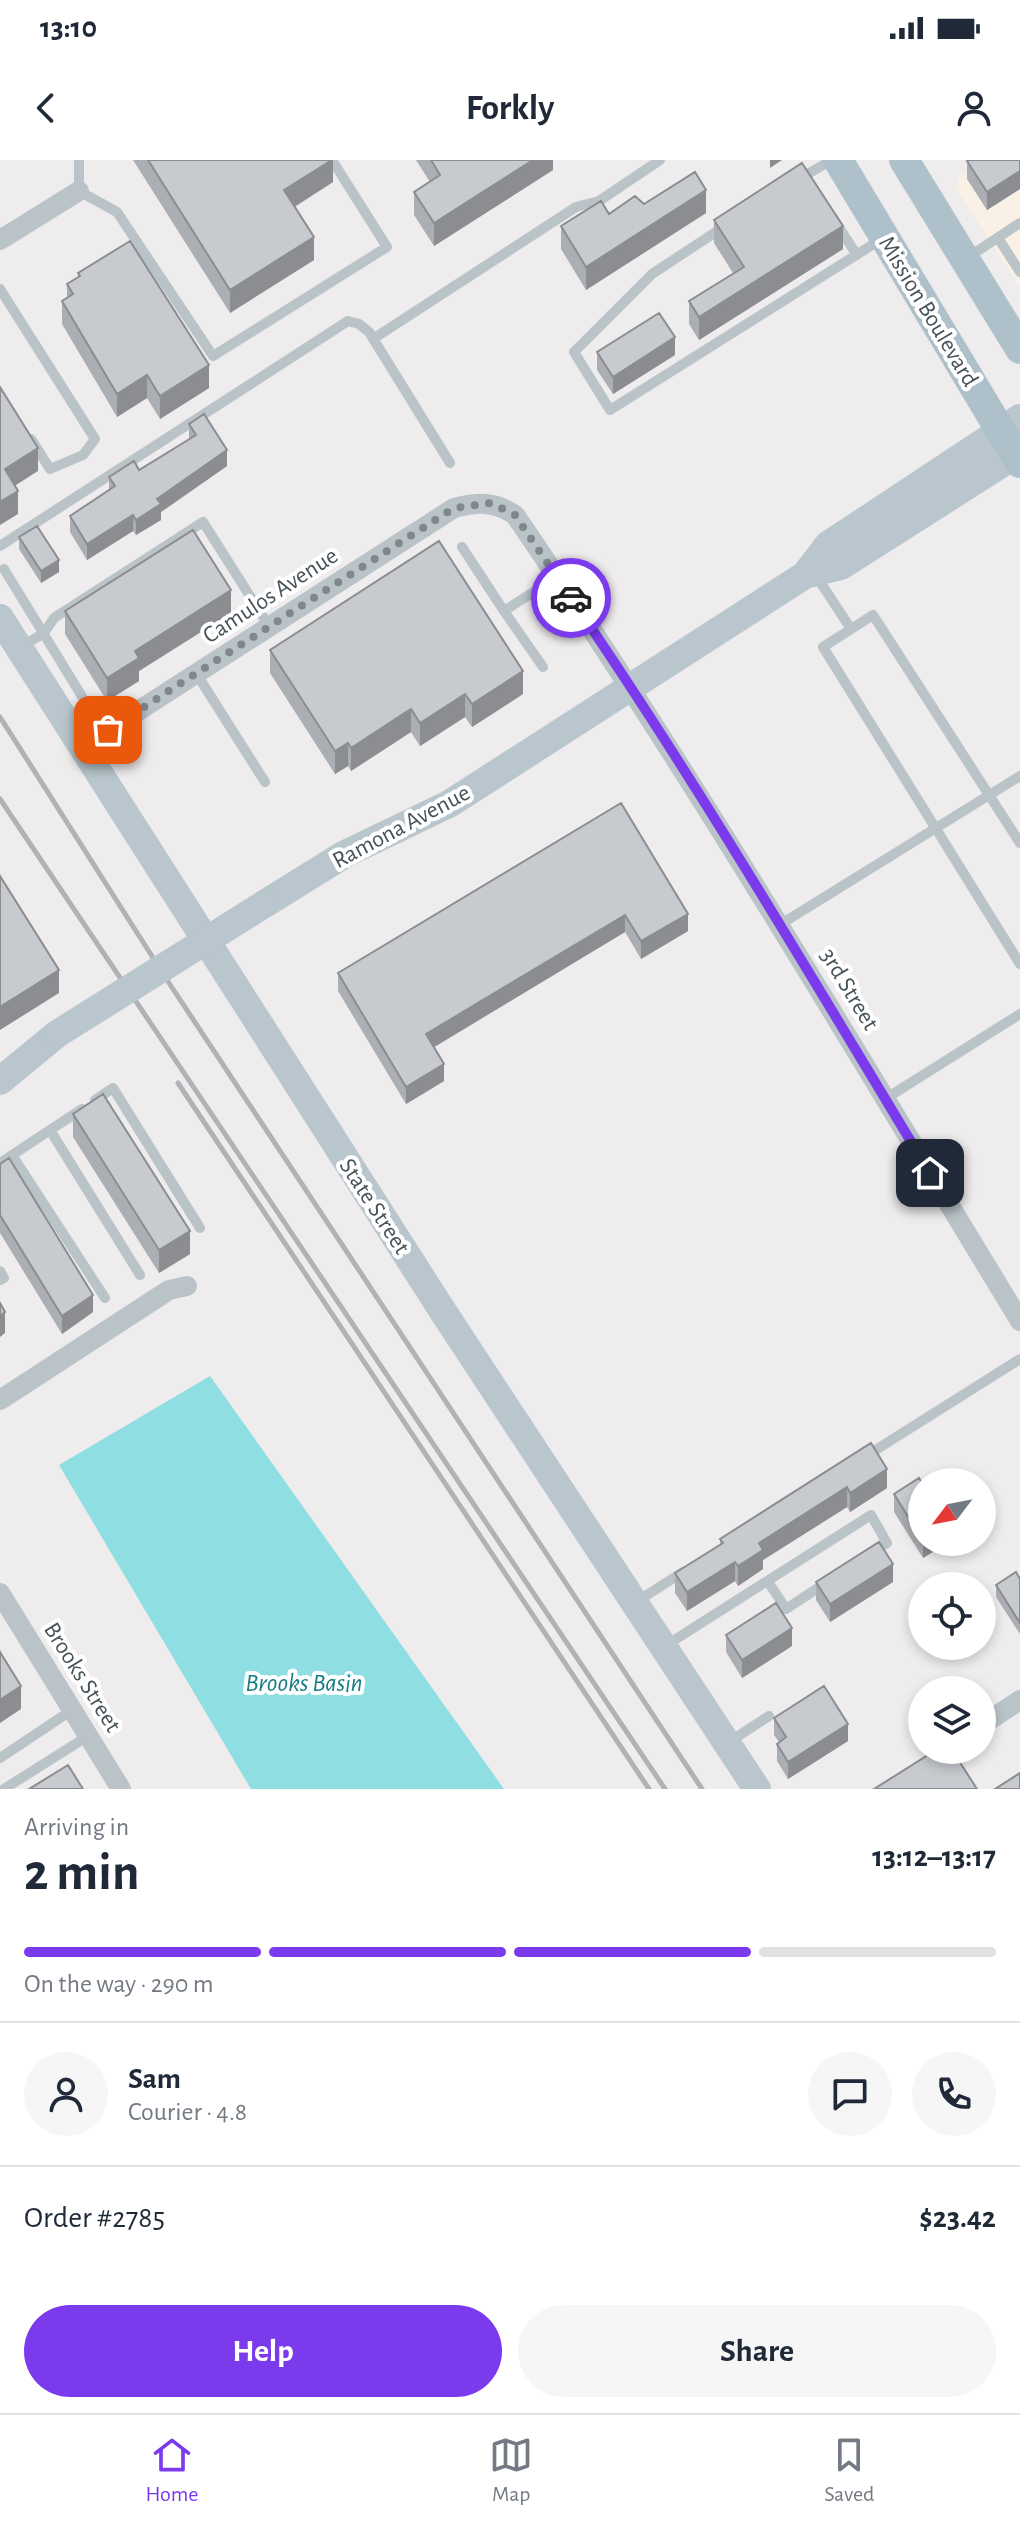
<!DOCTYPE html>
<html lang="en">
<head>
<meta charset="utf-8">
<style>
  :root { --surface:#fff; --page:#f6f6f7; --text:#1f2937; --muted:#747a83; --line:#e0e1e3; --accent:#7c3aed }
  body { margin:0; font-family:"Alegreya Sans",sans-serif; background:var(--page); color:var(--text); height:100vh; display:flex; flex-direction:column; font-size:30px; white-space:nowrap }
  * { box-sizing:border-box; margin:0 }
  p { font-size:26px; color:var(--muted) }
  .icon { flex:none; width:44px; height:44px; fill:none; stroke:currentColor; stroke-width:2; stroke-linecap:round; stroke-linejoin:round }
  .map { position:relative; height:1629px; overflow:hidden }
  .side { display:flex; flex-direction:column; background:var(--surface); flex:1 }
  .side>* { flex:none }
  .needle { width:52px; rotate:238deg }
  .controls { position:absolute; left:908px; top:1308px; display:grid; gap:16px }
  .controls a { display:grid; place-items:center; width:88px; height:88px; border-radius:50%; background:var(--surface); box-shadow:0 4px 12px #0003; font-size:40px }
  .pin { position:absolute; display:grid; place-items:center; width:68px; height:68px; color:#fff; margin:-34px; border-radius:16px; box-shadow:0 4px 12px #0006 }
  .courier { position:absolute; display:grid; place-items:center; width:80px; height:80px; margin:-40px; border:6px solid #7c3aed; border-radius:50%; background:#fff; color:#222; box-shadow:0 2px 10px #0007 }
  .head em { font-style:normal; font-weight:700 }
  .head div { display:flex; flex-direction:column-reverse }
  .head { display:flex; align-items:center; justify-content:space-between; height:136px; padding:0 24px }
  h1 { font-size:52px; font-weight:700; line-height:60px }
  .bar { display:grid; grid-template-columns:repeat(4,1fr); gap:12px 8px; align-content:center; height:96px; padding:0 24px }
  .bar i { height:10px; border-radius:6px; background:var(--line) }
  .bar .active { background:var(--accent) }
  .bar p { grid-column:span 4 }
  .line { display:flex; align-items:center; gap:20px; padding:0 24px; border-top:2px solid var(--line) }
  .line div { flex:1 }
  .round { display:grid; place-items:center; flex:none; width:84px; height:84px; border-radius:42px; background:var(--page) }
  .action { display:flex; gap:16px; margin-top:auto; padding:16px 24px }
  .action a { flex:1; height:92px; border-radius:48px; background:var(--accent); color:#fff; font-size:32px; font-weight:700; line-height:92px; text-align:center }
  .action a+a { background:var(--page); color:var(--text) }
  .status { display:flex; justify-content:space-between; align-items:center; height:56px; padding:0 40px; background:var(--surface); direction:ltr }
  .status svg { height:22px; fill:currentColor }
  header { display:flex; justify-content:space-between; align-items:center; height:104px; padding:0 24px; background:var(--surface); font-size:36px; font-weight:700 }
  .menu { display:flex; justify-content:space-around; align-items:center; height:112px; border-top:2px solid var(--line); background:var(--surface); font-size:22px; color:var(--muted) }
  .menu a { display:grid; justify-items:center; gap:4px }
  .menu .active { color:var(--accent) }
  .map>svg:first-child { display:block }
</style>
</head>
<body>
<div class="status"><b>13:10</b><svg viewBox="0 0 49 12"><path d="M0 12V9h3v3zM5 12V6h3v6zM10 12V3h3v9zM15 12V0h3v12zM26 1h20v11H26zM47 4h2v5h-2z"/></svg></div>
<header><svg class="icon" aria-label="back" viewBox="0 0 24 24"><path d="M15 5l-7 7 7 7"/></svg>Forkly<svg class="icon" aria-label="person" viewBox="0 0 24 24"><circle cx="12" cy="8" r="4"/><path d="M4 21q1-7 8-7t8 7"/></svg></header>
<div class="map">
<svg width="1020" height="1629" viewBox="0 0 1020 1629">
  <rect width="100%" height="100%" fill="#efeced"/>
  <path fill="#f9f1e6" d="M986 0H1020V127L956 28 959 18Z"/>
  <path fill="#8fdee2" d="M210 1216 504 1629H251L59 1305Z"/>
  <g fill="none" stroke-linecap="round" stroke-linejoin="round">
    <path stroke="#b9c3c8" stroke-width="10" d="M79 0V31L117 52 213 196 387 87 332 0
      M799 19 832 0
      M836 63 857 95
      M725 66 652 114 574 192 610 250 880 80
      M998 78 1020 112
      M967 98 1020 63
      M0 129 95 279 83 295 50 309 31 279
      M373 179 576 47 599 41 660 0
      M0 386 348 161 359 164 369 172 450 303
      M462 387 504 451 557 417
      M4 409 86 543
      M815 414 851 469
      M504 451 543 507
      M21 487 44 473 54 458 203 362 269 466
      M196 513 265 622
      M1020 683 873 455 823 487 1020 804
      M781 764 1020 616
      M885 939 1020 854
      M95 940 113 928 200 1068
      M50 970 140 1115
      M12 995 105 1138
      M0 1003 82 949
      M0 1111 4 1118 0 1120
      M866 1296 1020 1199
      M769 1423 786 1449 827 1422
      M636 1442 683 1412
      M665 1486 871 1355 887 1383 871 1393
      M729 1582 769 1556
      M0 1598 72 1550
      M4 1629 88 1576"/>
    <path stroke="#b9c3c8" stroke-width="20" d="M0 80 79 31
      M82 587 454 348C478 342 494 341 515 355 694 617 855 890 1020 1161
      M0 1240 169 1130 187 1126
      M0 1433 121 1629
      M982 1565 1020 1540"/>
    <path stroke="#b9c6cd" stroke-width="28" d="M805 415 828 385 1020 258
      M0 458 442 1150 757 1629
      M266 743 345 694 449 644 805 415 841 406 1020 292
      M0 921 57 874"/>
    <path stroke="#aec0c9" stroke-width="30" d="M838 0 1020 303
      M904 0 1020 189"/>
    <path stroke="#afb3b6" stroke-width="5" d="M0 557 169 823 702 1629
      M0 639 665 1629
      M178 923 649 1629"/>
    <path stroke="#b9c6cd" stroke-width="28" d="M57 874 266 743"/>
  </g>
  <path fill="#abaeb2" d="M133 0H333V22L295 47 314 100 230 153Z
    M416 0H553V10L434 86 414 55V32L430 22Z
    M1020 0V29L987 50 967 19V1Z
    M644 44 706 53 586 130 561 89V66Z
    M714 60 843 89 699 180 689 164V141L733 113 714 83Z
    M78 113 209 228 160 259 147 238 117 257 62 164V141L67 137V124L78 117Z
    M597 192 675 195 613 234 597 210Z
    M189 264 227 306 161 352V360L136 375 133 371 87 400 70 372V356L109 330V317L139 310 189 279Z
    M19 377 59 412 41 423 19 389Z
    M65 451 231 453 139 511V521L107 541 65 474Z
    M270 490 523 534 472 567 465 557 420 586 411 572 351 611 348 606 335 614 270 513Z
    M621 643 688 771 641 799 625 772 434 887 444 921 406 944 338 831V813Z
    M73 954 190 1094 159 1113 73 977Z
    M0 1004 93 1152 62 1174 0 1073Z
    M871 1283 887 1328 850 1352 847 1347 763 1400V1409L738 1426 735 1421 687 1451 675 1433V1413L720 1384V1379Z
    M922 1323V1382H949L923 1398 894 1352V1334Z
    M1020 1419V1474L996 1437V1425Z
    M816 1422H893L830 1462 816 1440Z
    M726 1475 792 1486 742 1518 726 1492Z
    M774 1558 848 1581 788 1619 777 1601V1584L779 1582 774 1575Z"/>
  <path fill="#8b8d91" d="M333 0V22L284 53V30Z
    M533 0H553V10L434 86V63Z
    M770 0H782L770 8Z
    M1020 11V29L987 50V32Z
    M706 30V53L586 130V107Z
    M843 66V89L699 180V157Z
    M314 77V100L230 153V130Z
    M675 177V195L613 234V217Z
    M209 205V228L160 259V236Z
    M147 215V238L117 257V234Z
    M38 288V311L5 332V309Z
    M227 290V306L161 352V360L136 375V360L157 339Z
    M18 331V354L0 365V342Z
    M133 355V371L87 400V384Z
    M59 400V412L41 423V411Z
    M231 430V453L139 511V521L107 541V518L135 491Z
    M523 511V534L472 567V544Z
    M465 534V557L420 586V563Z
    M411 549V572L351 611V588Z
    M348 583V606L335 614V591Z
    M688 754V771L641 799V781Z
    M625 755V772L426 892V874Z
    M59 810V833L0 870V847Z
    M444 904V921L406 944V927Z
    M190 1071V1094L159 1113V1090Z
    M93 1135V1152L62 1174V1156Z
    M5 1152V1173L0 1177V1156Z
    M887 1309V1328L850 1352V1333Z
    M847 1327V1347L763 1400V1409L738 1426V1406L759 1383Z
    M923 1382H949L923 1398Z
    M735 1402V1421L687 1451V1432Z
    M893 1404V1422L830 1462V1444Z
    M792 1468V1486L742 1518V1500Z
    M21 1526V1549L0 1563V1540Z
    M848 1564V1581L788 1619V1602Z"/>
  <path fill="#c7cacf" stroke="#8b8d91" stroke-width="2" d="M148 0H332L284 30 314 77 230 130Z
    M431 0H533L434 63 414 32 440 15Z
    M969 0H1020V11L987 32 967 1Z
    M802 3 843 66 699 157 689 141 744 107 714 60Z
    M695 12 706 30 586 107 561 66 601 41 609 54 635 36 644 44Z
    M130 81 209 205 160 236 147 215 117 234 62 141 73 134 67 124 80 116 78 113Z
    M659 153 675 177 613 217 597 192Z
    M0 227 38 288 5 309 18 331 0 342Z
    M204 254 227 290 157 339 161 344 136 360 133 355 87 384 70 356 115 326 109 317 134 301 139 310 196 275 189 264Z
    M37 366 59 400 41 411 19 377Z
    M193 370 231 430 135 491 139 498 107 518 65 451Z
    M439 381 523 511 472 544 465 534 420 563 411 549 351 588 348 583 335 591 270 490Z
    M621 643 688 754 641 781 625 755 426 874 444 904 406 927 338 813Z
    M0 716 59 810 0 847Z
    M103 934 190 1071 159 1090 73 954Z
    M9 998 93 1135 62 1156 0 1055V1004Z
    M0 1143 5 1152 0 1156Z
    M871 1283 887 1309 850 1333 847 1327 759 1383 763 1390 738 1406 735 1402 687 1432 675 1413 723 1383 720 1379Z
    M919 1318 922 1323V1379L894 1334Z
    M879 1382 893 1404 830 1444 816 1422Z
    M1016 1412 1020 1419V1463L996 1425Z
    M776 1443 792 1468 742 1500 726 1475Z
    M0 1492 21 1526 0 1540Z
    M824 1526 848 1564 788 1602 777 1584 786 1577 774 1558Z
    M936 1590H952L977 1629H874Z
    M68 1605 83 1629H29Z
    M1020 1613V1629H995Z"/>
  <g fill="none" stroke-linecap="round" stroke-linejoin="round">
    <path stroke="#81888c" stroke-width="8" stroke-dasharray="0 14.4" d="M108 570 454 348 491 343 515 355 571 438"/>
    <path stroke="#7c3aed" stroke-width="10" d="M571 438C699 625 813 820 930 1013"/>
  </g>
  <g text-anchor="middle" stroke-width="8" stroke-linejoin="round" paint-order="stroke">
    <g font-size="24" fill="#465258" stroke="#fff">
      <text transform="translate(929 151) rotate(59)" y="8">Mission Boulevard</text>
      <text transform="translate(270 435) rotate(-33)" y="8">Camulos Avenue</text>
      <text transform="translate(401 666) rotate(-28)" y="8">Ramona Avenue</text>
      <text transform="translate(850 829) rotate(59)" y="8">3rd Street</text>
      <text transform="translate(375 1046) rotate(57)" y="8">State Street</text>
      <text transform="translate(83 1517) rotate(58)" y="8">Brooks Street</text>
    </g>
    <g font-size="26" font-style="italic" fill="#187e84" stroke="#fff">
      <text x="304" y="1531">Brooks Basin</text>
    </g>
  </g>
</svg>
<div class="controls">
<a><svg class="needle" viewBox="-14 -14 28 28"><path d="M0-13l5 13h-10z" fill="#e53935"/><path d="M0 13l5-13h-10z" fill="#747a83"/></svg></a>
<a><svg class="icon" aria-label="locate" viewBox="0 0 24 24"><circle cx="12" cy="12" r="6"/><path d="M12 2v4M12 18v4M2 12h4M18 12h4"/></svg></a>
<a><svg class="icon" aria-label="layers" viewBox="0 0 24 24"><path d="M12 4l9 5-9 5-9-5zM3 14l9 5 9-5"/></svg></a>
</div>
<div class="pin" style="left:108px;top:570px;background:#ea580c"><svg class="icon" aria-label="bag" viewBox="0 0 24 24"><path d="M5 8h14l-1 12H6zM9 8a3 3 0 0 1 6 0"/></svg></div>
<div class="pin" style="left:930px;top:1013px;background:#1f2937"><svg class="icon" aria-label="home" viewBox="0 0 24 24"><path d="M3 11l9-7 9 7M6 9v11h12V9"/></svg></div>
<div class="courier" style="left:571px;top:438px"><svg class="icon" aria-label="car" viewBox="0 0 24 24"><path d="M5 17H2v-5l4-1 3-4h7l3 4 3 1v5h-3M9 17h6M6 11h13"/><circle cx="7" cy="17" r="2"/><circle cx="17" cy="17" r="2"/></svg></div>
</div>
<section class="side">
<div class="head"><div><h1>2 min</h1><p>Arriving in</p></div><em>13:12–13:17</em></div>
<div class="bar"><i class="active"></i><i class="active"></i><i class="active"></i><i></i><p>On the way · 290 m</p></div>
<div class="line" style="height:144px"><a class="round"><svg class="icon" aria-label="person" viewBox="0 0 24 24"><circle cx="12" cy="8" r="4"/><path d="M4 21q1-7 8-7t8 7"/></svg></a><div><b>Sam</b><p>Courier · 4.8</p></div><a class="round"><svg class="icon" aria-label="chat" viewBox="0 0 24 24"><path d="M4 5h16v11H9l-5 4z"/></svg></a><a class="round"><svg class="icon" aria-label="phone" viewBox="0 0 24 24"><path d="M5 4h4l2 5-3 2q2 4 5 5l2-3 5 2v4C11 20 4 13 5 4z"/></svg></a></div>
<div class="line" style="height:104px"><div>Order #2785</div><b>$23.42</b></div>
<div class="action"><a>Help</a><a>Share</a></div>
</section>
<nav class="menu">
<a class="active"><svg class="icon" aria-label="home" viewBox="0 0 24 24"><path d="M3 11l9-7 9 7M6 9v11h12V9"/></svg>Home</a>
<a><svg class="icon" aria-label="map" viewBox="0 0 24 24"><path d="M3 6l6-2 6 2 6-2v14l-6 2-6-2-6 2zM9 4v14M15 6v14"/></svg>Map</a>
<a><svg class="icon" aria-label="saved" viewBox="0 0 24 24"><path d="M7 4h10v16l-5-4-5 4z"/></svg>Saved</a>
</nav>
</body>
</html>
